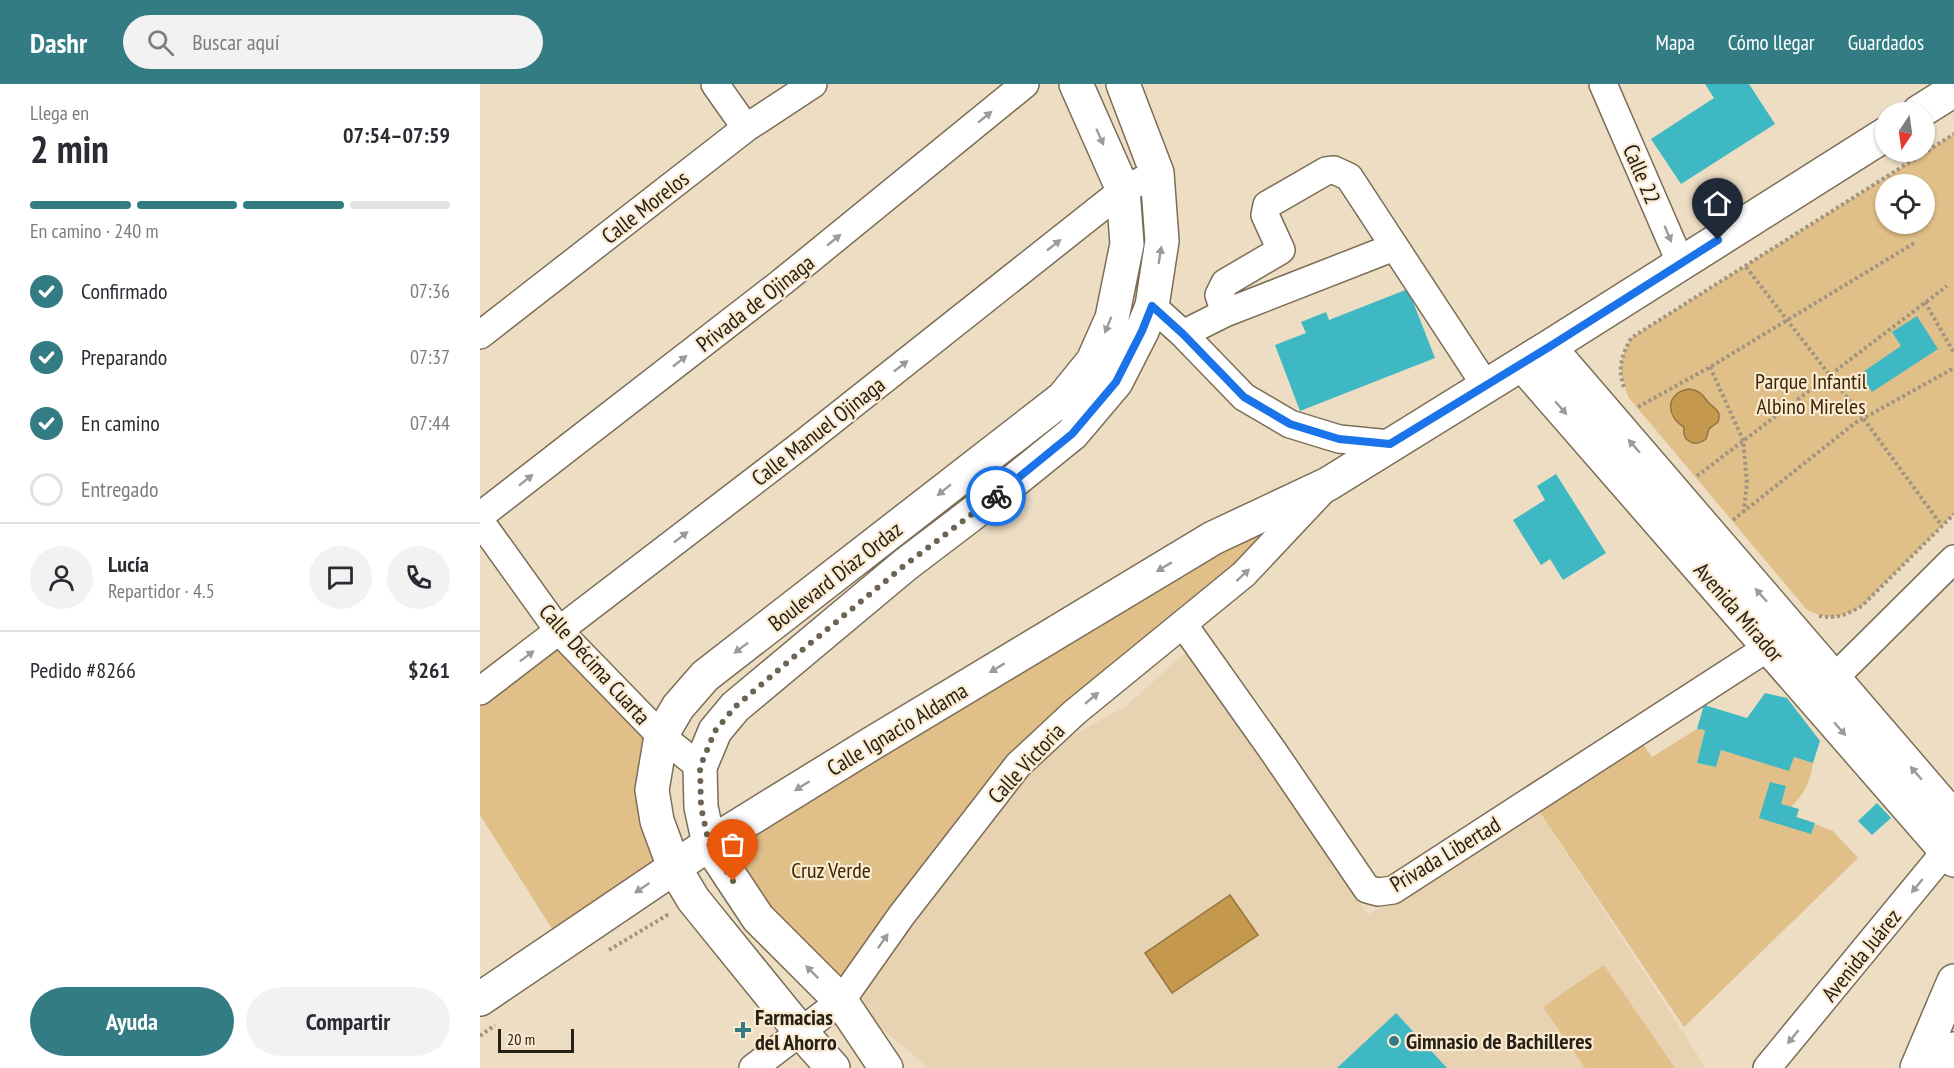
<!DOCTYPE html>
<html lang="es">
<head>
<meta charset="utf-8">
<style>
  :root { --surface:#fff; --page:#f2f2f3; --text:#2b2b33; --muted:#7c7c81; --line:#e1e1e2; --accent:#347c83 }
  body { margin:0; font-family:"PT Sans Narrow",sans-serif; background:var(--page); color:var(--text); height:100vh; display:flex; flex-direction:column; font-size:22px; white-space:nowrap }
  * { box-sizing:border-box; margin:0 }
  p { font-size:20px; color:var(--muted) }
  .icon { flex:none; width:33px; height:33px; fill:none; stroke:currentColor; stroke-width:2; stroke-linecap:round; stroke-linejoin:round }
  .map { position:relative; flex:1; overflow:hidden }
  .details { display:flex; flex-direction:column; background:var(--surface); width:480px }
  .details>* { flex:none }
  .needle { width:39px; rotate:193deg }
  .buttons { position:absolute; left:1395px; top:18px; display:grid; gap:12px }
  .buttons a { display:grid; place-items:center; width:60px; height:60px; border-radius:50%; background:var(--surface); box-shadow:0 2px 4px #0004; font-size:30px }
  .scale { position:absolute; left:18px; bottom:15px; width:76px; box-sizing:border-box; padding-left:6px; border:3px solid #262117; border-top:0; font-size:16px; line-height:21px; white-space:nowrap; color:#262117; -webkit-text-stroke:4px #fbead0; paint-order:stroke }
  .pin { position:absolute; display:grid; place-items:center; width:51px; height:51px; color:#fff; margin:-62px -26px; border-radius:50% 50% 50% 0; rotate:-45deg; box-shadow:0 0 6px #0007 }
  .pin .icon { rotate:45deg }
  .courier { position:absolute; display:grid; place-items:center; width:60px; height:60px; margin:-30px; border:4px solid #1a73e8; border-radius:50%; background:#fff; color:#222; box-shadow:0 2px 8px #0007 }
  .headline em { font-style:normal; font-weight:700 }
  .headline div { display:flex; flex-direction:column-reverse }
  .headline { display:flex; align-items:center; justify-content:space-between; height:102px; padding:0 30px }
  h1 { font-size:39px; font-weight:700; line-height:45px }
  .bar { display:grid; grid-template-columns:repeat(4,1fr); gap:9px 6px; align-content:center; height:72px; padding:0 30px }
  .bar i { height:8px; border-radius:4px; background:var(--line) }
  .bar .selected { background:var(--accent) }
  .bar p { grid-column:span 4 }
  .line { display:flex; align-items:center; gap:15px; padding:0 30px; border-top:2px solid var(--line) }
  .line div { flex:1 }
  .round { display:grid; place-items:center; flex:none; width:63px; height:63px; border-radius:32px; background:var(--page) }
  ol { padding:0 30px; list-style:none }
  li { display:flex; align-items:center; gap:18px; height:66px }
  li p { margin-inline-start:auto }
  li .icon { padding:6px; border-radius:50%; background:var(--accent); color:#fff; stroke-width:4 }
  li:last-child { color:var(--muted) }
  li i { width:33px; height:33px; border:3px solid var(--line); border-radius:50% }
  .cta { display:flex; gap:12px; margin-top:auto; padding:12px 30px }
  .cta a { flex:1; height:69px; border-radius:36px; background:var(--accent); color:#fff; font-size:24px; font-weight:700; line-height:69px; text-align:center }
  .cta a+a { background:var(--page); color:var(--text) }
  header { display:flex; align-items:center; gap:36px; box-sizing:border-box; height:84px; padding:0 30px; background:var(--accent); color:#fff }
  header strong { font-size:28px }
  nav { display:flex; gap:33px; margin-inline-start:auto; font-size:21px }
  .search { width:420px; height:54px; background:var(--page); display:flex; align-items:center; gap:15px; box-sizing:border-box; padding:0 21px; border-radius:33px; color:var(--muted); font-size:22px }
  main { display:flex; flex:1; min-height:0 }
  .map>svg:first-child { display:block }
</style>
</head>
<body>
<header>
<strong>Dashr</strong>
<div class="search"><svg class="icon" aria-label="search" viewBox="0 0 24 24"><circle cx="10" cy="10" r="6"/><path d="M15 15l6 6"/></svg>Buscar aquí</div>
<nav><a>Mapa</a><a>Cómo llegar</a><a>Guardados</a></nav>
</header>
<main>
<section class="details">
<div class="headline"><div><h1>2 min</h1><p>Llega en</p></div><em>07:54–07:59</em></div>
<div class="bar"><i class="selected"></i><i class="selected"></i><i class="selected"></i><i></i><p>En camino · 240 m</p></div>
<ol>
<li><svg class="icon" aria-label="check" viewBox="0 0 24 24"><path d="M5 12l5 5 9-10"/></svg>Confirmado<p>07:36</p></li>
<li><svg class="icon" aria-label="check" viewBox="0 0 24 24"><path d="M5 12l5 5 9-10"/></svg>Preparando<p>07:37</p></li>
<li><svg class="icon" aria-label="check" viewBox="0 0 24 24"><path d="M5 12l5 5 9-10"/></svg>En camino<p>07:44</p></li>
<li><i></i>Entregado</li>
</ol>
<div class="line" style="height:108px"><a class="round"><svg class="icon" aria-label="person" viewBox="0 0 24 24"><circle cx="12" cy="8" r="4"/><path d="M4 21q1-7 8-7t8 7"/></svg></a><div><b>Lucía</b><p>Repartidor · 4.5</p></div><a class="round"><svg class="icon" aria-label="chat" viewBox="0 0 24 24"><path d="M4 5h16v11H9l-5 4z"/></svg></a><a class="round"><svg class="icon" aria-label="phone" viewBox="0 0 24 24"><path d="M5 4h4l2 5-3 2q2 4 5 5l2-3 5 2v4C11 20 4 13 5 4z"/></svg></a></div>
<div class="line" style="height:78px"><div>Pedido #8266</div><b>$261</b></div>
<div class="cta"><a>Ayuda</a><a>Compartir</a></div>
</section>
<div class="map">
<svg width="1474" height="984" viewBox="0 0 1474 984">
  <rect width="100%" height="100%" fill="#edddc3"/>
  <path fill="#e7d2b2" d="M706 568 888 831 1057 724 1226 984H449L369 917 538 681 645 623Z"/>
  <path fill="#e0bf89" fill-rule="evenodd" d="M1474 50V430L1382 522C1360 534 1350 537 1327 526L1149 314C1138 286 1138 280 1151 254ZM1406 100H1444V140H1406Z
    M848 400 538 681 361 917 229 760Z
    M79 547 181 652 194 783 81 859 0 731V605Z
    M1217 645 1225 646 1217 679 1236 683 1241 666 1309 686 1314 673 1333 679C1330 698 1325 709 1311 723L1319 725 1317 733 1353 747 1378 774 1204 943 1057 724 1161 657 1172 673Z
    M1124 881 1195 984H1105L1063 923Z"/>
  <path fill="#c4994e" stroke="#95753e" stroke-width="1.5" d="M1208 305C1219 306 1222 310 1228 318 1234 325 1242 326 1238 338L1229 345 1226 355C1214 364 1202 357 1204 343 1186 332 1185 311 1208 305Z
    M750 811 778 851 692 909 665 869Z"/>
  <path fill="#3eb8c3" d="M1225 0H1269L1295 40 1201 100 1171 55 1234 14Z
    M928 205 955 274 820 327 795 261 826 249 821 238 846 228 849 236Z
    M1437 232 1458 265 1392 308 1380 290 1421 262 1412 248Z
    M1076 390 1126 469 1083 496 1070 475 1061 481 1033 436 1065 416 1057 402Z
    M1285 609 1307 614 1340 657 1333 679 1314 673 1309 687 1241 666 1236 683 1217 679 1225 646 1217 645 1224 621 1267 634Z
    M1290 698 1306 702 1301 720 1319 725 1316 733 1335 739 1331 750 1279 734Z
    M1397 719 1411 734 1392 751 1378 737Z
    M916 929 967 984H857Z"/>
  <g fill="none" stroke-linecap="round" stroke-linejoin="round">
    <g stroke="#7b6d56" stroke-width="30">
      <path id="minor" d="M235 0 266 44
        M1123 0 1201 180
        M672 222 703 250 764 313 810 340 859 355 910 360
        M745 229 739 211 745 199 801 166 785 131 787 121 846 87 854 86 869 93 1006 302
        M703 250 745 229 914 163
        M0 251 266 44 333 0
        M0 432 302 198 545 0
        M0 437 79 547 181 652 220 683
        M703 540 793 667 887 805 898 808 913 806 1304 553
        M0 607 325 358 643 106 677 89
        M1341 607 1474 475
        M273 984 361 917 421 832 538 681 595 628 764 490 843 406
        M1287 984 1474 757"/>
    </g>
    <g stroke="#7b6d56" stroke-width="36">
      <path id="major" d="M1439 28 1474 6
        M1069 263 1474 734
        M1042 280 1474 776
        M0 915 229 760 386 663 733 454 848 400 1069 263 1406 50
        M353 984 320 947 213 815 194 783 177 737 172 706 181 652 198 623 225 592 583 314 613 277 632 234 647 160 643 106 596 0
        M406 984 361 917 278 834 229 760 221 723 220 683 235 647 255 623 425 481 513 414 592 350 636 298 662 247 672 222 682 157 677 89 643 0
        M1437 984 1474 897
        M1468 984 1474 965"/>
    </g>
    <path stroke="#a19581" stroke-width="4" stroke-dasharray="3 3" stroke-linecap="butt" d="M1266 183 1383 334 1462 442
      M1445 218 1474 269
      M1230 283 1263 356 1267 399 1264 427
      M1144 303C1137 284 1142 271 1151 254L1474 50
      M1158 323 1230 283 1436 158
      M1217 392 1467 202
      M1253 436 1375 339 1474 284
      M1339 532C1358 535 1365 531 1382 522L1474 430
      M129 866 189 830
      M0 952 15 941"/>
    <use href="#minor" stroke="#fff" stroke-width="27"/>
    <use href="#major" stroke="#fff" stroke-width="33"/>
  </g>
  <defs><path id="oneway-solid" d="M-6-.8H1V-3.2L6.5 0L1 3.2V.8H-6Z" transform="scale(1.5)"/></defs>
  <g fill="#9d9b97">
    <use href="#oneway-solid" transform="translate(505 33) rotate(-39)"/>
    <use href="#oneway-solid" transform="translate(620 53) rotate(66)"/>
    <use href="#oneway-solid" transform="translate(1188 150) rotate(67)"/>
    <use href="#oneway-solid" transform="translate(354 156) rotate(-39)"/>
    <use href="#oneway-solid" transform="translate(574 161) rotate(-38)"/>
    <use href="#oneway-solid" transform="translate(680 171) rotate(-81)"/>
    <use href="#oneway-solid" transform="translate(628 241) rotate(112)"/>
    <use href="#oneway-solid" transform="translate(200 277) rotate(-38)"/>
    <use href="#oneway-solid" transform="translate(421 282) rotate(-38)"/>
    <use href="#oneway-solid" transform="translate(1081 324) rotate(49)"/>
    <use href="#oneway-solid" transform="translate(1154 362) rotate(-131)"/>
    <use href="#oneway-solid" transform="translate(46 396) rotate(-38)"/>
    <use href="#oneway-solid" transform="translate(464 406) rotate(141)"/>
    <use href="#oneway-solid" transform="translate(201 453) rotate(-38)"/>
    <use href="#oneway-solid" transform="translate(684 483) rotate(149)"/>
    <use href="#oneway-solid" transform="translate(763 491) rotate(-43)"/>
    <use href="#oneway-solid" transform="translate(1281 511) rotate(-131)"/>
    <use href="#oneway-solid" transform="translate(261 564) rotate(143)"/>
    <use href="#oneway-solid" transform="translate(47 572) rotate(-37)"/>
    <use href="#oneway-solid" transform="translate(517 584) rotate(149)"/>
    <use href="#oneway-solid" transform="translate(612 614) rotate(-40)"/>
    <use href="#oneway-solid" transform="translate(1360 645) rotate(49)"/>
    <use href="#oneway-solid" transform="translate(1436 689) rotate(-131)"/>
    <use href="#oneway-solid" transform="translate(322 702) rotate(148)"/>
    <use href="#oneway-solid" transform="translate(1437 802) rotate(129)"/>
    <use href="#oneway-solid" transform="translate(162 804) rotate(146)"/>
    <use href="#oneway-solid" transform="translate(403 857) rotate(-55)"/>
    <use href="#oneway-solid" transform="translate(332 888) rotate(-135)"/>
    <use href="#oneway-solid" transform="translate(1313 953) rotate(129)"/>
  </g>
  <g fill="none" stroke-linecap="round" stroke-linejoin="round">
    <path stroke="#6c6353" stroke-width="6" stroke-dasharray="0 10.8" d="M253 797 229 760 221 723 220 683 235 647 255 623 315 572 425 481 516 412"/>
    <path stroke="#1a73e8" stroke-width="8" d="M516 412 592 350 636 298 662 247 672 222 703 250 764 313 810 340 859 355 910 360 1069 263 1238 156"/>
  </g>
  <g fill="#347c83" stroke="#fbead0" stroke-width="2">
    <path d="M260 937h6v6h6v6h-6v6h-6v-6h-6v-6h6z"/>
    <circle cx="914" cy="957" r="6"/>
  </g>
  <g text-anchor="middle" stroke-width="4.5" stroke-linejoin="round" paint-order="stroke">
    <g font-size="22" fill="#262117" stroke="#fbead0">
      <text transform="translate(1162 90) rotate(67)" y="8">Calle 22</text>
      <text transform="translate(165 123) rotate(-38)" y="8">Calle Morelos</text>
      <text transform="translate(275 219) rotate(-38)" y="8">Privada de Ojinaga</text>
      <text transform="translate(338 347) rotate(-38)" y="8">Calle Manuel Ojinaga</text>
      <text transform="translate(355 492) rotate(-38)" y="8">Boulevard Díaz Ordaz</text>
      <text transform="translate(1259 528) rotate(49)" y="8">Avenida Mirador</text>
      <text transform="translate(115 580) rotate(48)" y="8">Calle Décima Cuarta</text>
      <text transform="translate(417 645) rotate(-31)" y="8">Calle Ignacio Aldama</text>
      <text transform="translate(546 679) rotate(-47)" y="8">Calle Victoria</text>
      <text transform="translate(965 770) rotate(-31)" y="8">Privada Libertad</text>
      <text transform="translate(1381 871) rotate(-51)" y="8">Avenida Juárez</text>
    </g>
    <g font-size="22" fill="#392705" stroke="#fbead0">
      <text x="1331" y="305">Parque Infantil<tspan x="1331" dy="25">Albino Mireles</tspan></text>
      <text x="351" y="794">Cruz Verde</text>
    </g>
    <g font-size="22" font-weight="bold" fill="#262117" stroke="#fbead0" text-anchor="start">
      <text x="275" y="941">Farmacias<tspan x="275" dy="25">del Ahorro</tspan></text>
      <text x="926" y="965">Gimnasio de Bachilleres</text>
    </g>
  </g>
</svg>
<div class="buttons">
<a><svg class="needle" viewBox="-14 -14 28 28"><path d="M0-13l5 13h-10z" fill="#e53935"/><path d="M0 13l5-13h-10z" fill="#7c7c81"/></svg></a>
<a><svg class="icon" aria-label="locate" viewBox="0 0 24 24"><circle cx="12" cy="12" r="6"/><path d="M12 2v4M12 18v4M2 12h4M18 12h4"/></svg></a>
</div>
<div class="scale">20 m</div>
<div class="pin" style="left:253px;top:797px;background:#ea580c"><svg class="icon" aria-label="bag" viewBox="0 0 24 24"><path d="M5 8h14l-1 12H6zM9 8a3 3 0 0 1 6 0"/></svg></div>
<div class="pin" style="left:1238px;top:156px;background:#1f2937"><svg class="icon" aria-label="home" viewBox="0 0 24 24"><path d="M3 11l9-7 9 7M6 9v11h12V9"/></svg></div>
<div class="courier" style="left:516px;top:412px"><svg class="icon" aria-label="bike" viewBox="0 0 24 24"><circle cx="6" cy="16" r="4"/><circle cx="18" cy="16" r="4"/><path d="M6 16l4-8h5l3 8M10 8l3 8H6M13 5h3"/></svg></div>
</div>
</main>
</body>
</html>
